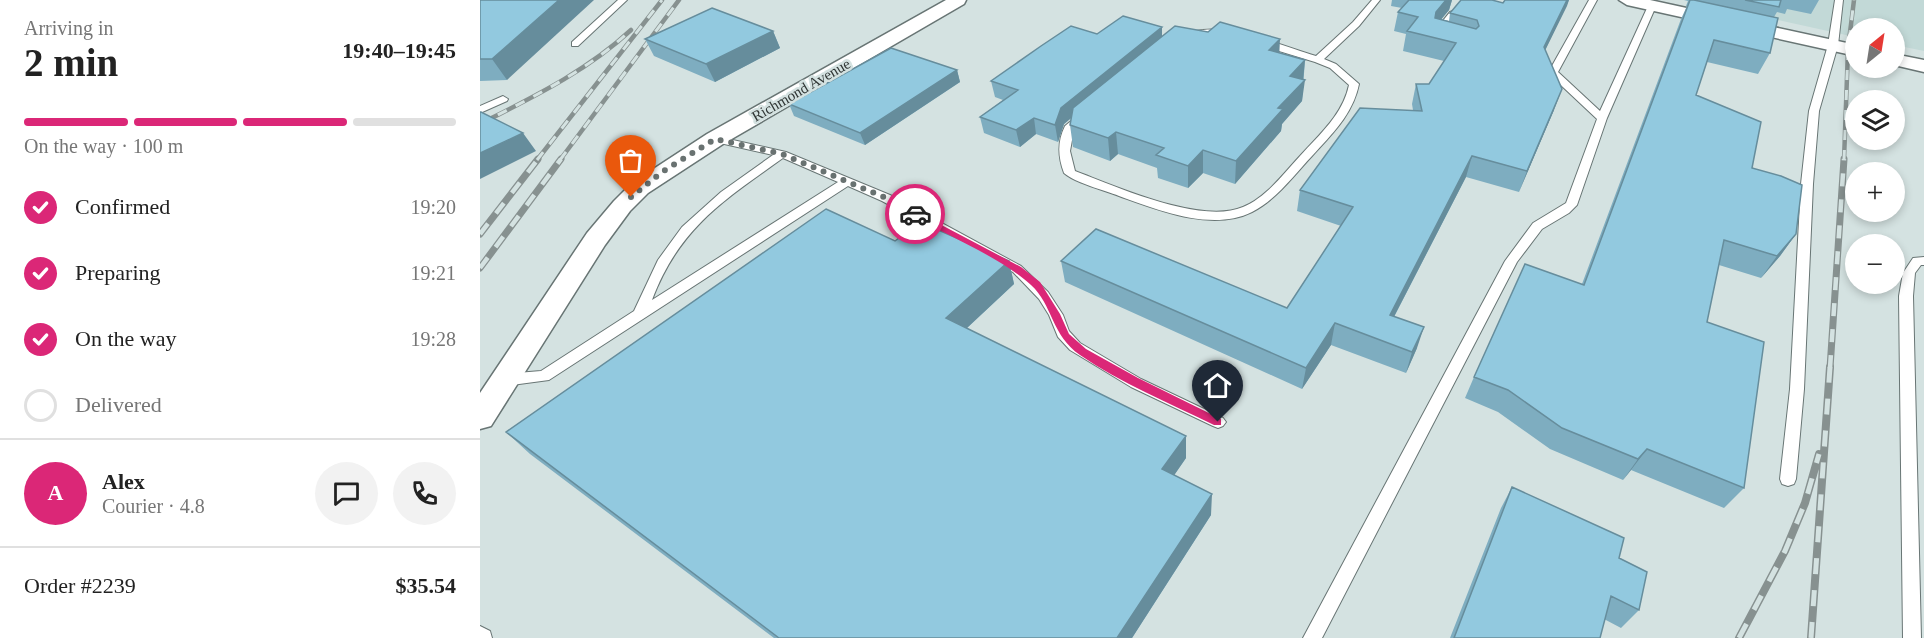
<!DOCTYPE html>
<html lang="en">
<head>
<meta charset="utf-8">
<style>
  :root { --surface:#fff; --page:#f2f2f2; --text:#222; --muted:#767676; --line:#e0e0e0; --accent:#db2777 }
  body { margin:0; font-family:"Times New Roman",serif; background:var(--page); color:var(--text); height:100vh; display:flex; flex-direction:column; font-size:22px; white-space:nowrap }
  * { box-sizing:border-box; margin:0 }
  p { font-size:20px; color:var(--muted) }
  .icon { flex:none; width:33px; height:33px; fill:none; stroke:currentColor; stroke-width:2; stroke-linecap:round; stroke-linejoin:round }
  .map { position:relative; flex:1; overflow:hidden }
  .sheet { display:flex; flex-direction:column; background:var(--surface); width:480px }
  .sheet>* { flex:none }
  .needle { width:39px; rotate:30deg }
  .fabs { position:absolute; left:1365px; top:18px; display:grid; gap:12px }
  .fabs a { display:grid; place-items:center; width:60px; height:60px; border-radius:50%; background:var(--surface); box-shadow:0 3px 9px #0003; font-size:30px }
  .pin { position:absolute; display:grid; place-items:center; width:51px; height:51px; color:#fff; margin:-62px -26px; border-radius:50% 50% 50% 0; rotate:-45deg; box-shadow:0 0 6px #0007 }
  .pin .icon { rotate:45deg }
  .courier { position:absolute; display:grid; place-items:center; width:60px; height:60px; margin:-30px; border:4px solid #db2777; border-radius:50%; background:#fff; color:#222; box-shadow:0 2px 8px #0007 }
  .headline em { font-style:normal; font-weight:700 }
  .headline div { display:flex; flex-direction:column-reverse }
  .headline { display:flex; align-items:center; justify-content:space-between; height:102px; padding:0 24px }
  h1 { font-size:39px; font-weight:700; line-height:45px }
  .bar { display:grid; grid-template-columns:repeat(4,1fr); gap:9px 6px; align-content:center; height:72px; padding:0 24px }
  .bar i { height:8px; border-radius:4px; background:var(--line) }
  .bar .selected { background:var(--accent) }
  .bar p { grid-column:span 4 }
  .line { display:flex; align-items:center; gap:15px; padding:0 24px; border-top:2px solid var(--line) }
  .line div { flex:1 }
  .round { display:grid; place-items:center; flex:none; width:63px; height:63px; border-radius:32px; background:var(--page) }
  ol { padding:0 24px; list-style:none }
  li { display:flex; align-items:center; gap:18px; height:66px }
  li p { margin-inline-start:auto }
  li .icon { padding:6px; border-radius:50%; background:var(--accent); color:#fff; stroke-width:4 }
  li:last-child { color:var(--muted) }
  li i { width:33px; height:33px; border:3px solid var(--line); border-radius:50% }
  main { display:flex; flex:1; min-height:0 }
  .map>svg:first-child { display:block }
</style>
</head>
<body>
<main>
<section class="sheet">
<div class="headline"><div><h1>2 min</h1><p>Arriving in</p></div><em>19:40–19:45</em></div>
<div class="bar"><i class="selected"></i><i class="selected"></i><i class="selected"></i><i></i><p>On the way · 100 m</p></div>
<ol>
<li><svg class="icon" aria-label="check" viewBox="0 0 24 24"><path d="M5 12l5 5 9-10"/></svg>Confirmed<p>19:20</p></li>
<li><svg class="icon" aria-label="check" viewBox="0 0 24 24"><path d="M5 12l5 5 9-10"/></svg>Preparing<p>19:21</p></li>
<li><svg class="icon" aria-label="check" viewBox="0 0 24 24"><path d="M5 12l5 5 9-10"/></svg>On the way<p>19:28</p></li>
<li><i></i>Delivered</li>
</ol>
<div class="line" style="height:108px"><b class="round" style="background:var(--accent);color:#fff">A</b><div><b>Alex</b><p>Courier · 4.8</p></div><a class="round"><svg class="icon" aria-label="chat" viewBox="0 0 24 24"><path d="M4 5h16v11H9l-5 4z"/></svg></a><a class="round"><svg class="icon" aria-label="phone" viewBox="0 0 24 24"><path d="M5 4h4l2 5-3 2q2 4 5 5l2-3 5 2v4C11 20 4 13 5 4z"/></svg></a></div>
<div class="line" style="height:78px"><div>Order #2239</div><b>$35.54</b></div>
</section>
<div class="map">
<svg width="1444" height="638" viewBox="0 0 1444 638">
  <rect width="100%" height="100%" fill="#d4e2e1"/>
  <path fill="#c2d9d7" d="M1207 0H1444V51L1415 45 1414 28H1376L1375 37Z"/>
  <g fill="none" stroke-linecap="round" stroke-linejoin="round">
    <g stroke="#687574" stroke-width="2">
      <path id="lane" d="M138 0H147L98 46H92V42Z
        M892 0H900L879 26 844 59 856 64 879 84C873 114 852 134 832 156 814 175 796 200 772 212 732 232 678 210 639 196 624 190 595 183 584 173 578 157 577 142 585 126L688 41C699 36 711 31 723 30 756 26 805 47 836 56L873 22ZM725 35 763 40 835 62 850 68 869 85C863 114 840 134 820 156 804 173 786 198 763 207 721 225 635 186 595 171L590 151 594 129 694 45Z
        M994 0H1002L996 9 976 16 959 37H953V33L970 12 990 5Z
        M1109 0H1117L1078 72 1120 111 1168 6 1172 3 1176 6 1127 118 1097 205 1089 213 1062 229 1037 262 842 638H823L1025 261 1053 223 1086 203 1117 119 1068 73Z
        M1355 0H1363L1358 45 1339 111 1333 184 1324 389 1316 479 1314 484 1308 486 1302 484 1300 479 1310 389 1321 184 1329 111 1348 45Z
        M23 96 28 99 27 101 0 113V106Z
        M235 136 306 152 410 195 541 266 568 292 583 315 589 331 600 343 661 379 743 418 746 422 743 426 738 428 733 426 651 387 590 350 578 337 569 315 559 299 533 272 402 201 368 186 69 380 24 386 19 384 17 380 19 376 24 374 61 371 154 311 178 260 202 227 241 192 293 155 231 141V137ZM303 158 358 182 172 300C199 228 243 201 303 158Z
        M1444 257V265H1441L1435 273 1433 296 1441 638H1423L1419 296 1423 273 1433 258Z
        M0 626 10 631 12 638H0Z"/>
    </g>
    <g stroke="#687574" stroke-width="3">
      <path id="street" d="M466 0H486L484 4 243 144 168 193 150 211 125 245 11 426 0 429V393L107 233 134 201 152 183 227 134Z
        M1139 0H1170L1376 45V56L1147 5Z
        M1414 54 1444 60V72L1414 65Z"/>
    </g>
    <use href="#lane" fill="#fff" fill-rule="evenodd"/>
    <use href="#street" fill="#fff" fill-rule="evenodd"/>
    <g stroke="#879190" stroke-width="4.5">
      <path id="rail-far2" d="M0 124C53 97 107 71 151 30
        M57 160 182 0
        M80 160 199 0
        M1364 160 1368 49 1374 0"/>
    </g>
    <g stroke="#879190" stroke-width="7">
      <path id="rail-far1" d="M0 234 58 159
        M0 268 81 159
        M1350 368 1364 159"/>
    </g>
    <g stroke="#879190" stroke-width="8">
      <path id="rail" d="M1259 638 1305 551 1325 503 1339 454
        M1331 638 1350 367"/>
    </g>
    <use href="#rail-far2" stroke="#d4e2e1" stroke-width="3" stroke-dasharray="10" stroke-linecap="butt"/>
    <use href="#rail-far1" stroke="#d4e2e1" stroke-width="4.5" stroke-dasharray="13" stroke-linecap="butt"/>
    <use href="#rail" stroke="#d4e2e1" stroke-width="5" stroke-dasharray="16" stroke-linecap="butt"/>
  </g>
  <path fill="#7eadc0" d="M0 0 27 80 0 81Z
    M912 0H972L969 10 961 19 969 21 970 13 1023 3 1025 0H1089L1065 50 1074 110 1039 192 986 177 914 317 937 348 926 373 851 345 822 389 585 282 581 261 807 308 861 226 817 211 820 190 933 110 932 104 936 84H949L964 61 923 51 926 34 914 31 918 12 922 8 911 6Z
    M1204 0H1339L1331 14 1307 9 1305 14 1297 12 1294 17 1290 53 1278 74 1227 62 1216 95 1272 168 1316 234 1300 256 1281 278 1239 265 1227 322 1264 488 1244 508 1151 470 1143 480 1070 449 1018 412 985 398 994 377 1102 284 1201 19 1207 6H1206L1208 1Z
    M293 31 300 48 235 82 174 56 165 39Z
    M617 34 799 53 825 60 822 101 802 124 801 131 755 184 723 173 708 188 678 178 677 168 638 154 630 161 593 147 590 125 591 118 584 124 578 142 556 134 540 147 504 133 500 117 523 100 515 97 511 81Z
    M477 70 480 82 385 145 314 116 309 104Z
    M415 241 529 261 534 284 487 328 706 458 694 475 731 515 652 638H294L50 454 26 432Z
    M1032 487 1139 558 1159 610 1141 628 1124 619 1120 638H970L1021 508Z"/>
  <path fill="#668d9c" d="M79 0H114L27 80 12 59Z
    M963 0H972L969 10 951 32 956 12Z
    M1087 0H1089L1087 6 1057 67 1064 47Z
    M682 27V43L584 124 578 142 575 125 581 108Z
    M293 31 300 48 235 82 226 64Z
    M800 39 799 60 789 50Z
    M825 60 823 81 810 76Z
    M477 70 480 82 385 145 380 133Z
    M825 80 822 101 802 124 801 131 755 184 756 161 798 108Z
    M1082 89 1074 110 1039 192 1047 171Z
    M554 118 556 134 540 147 536 130Z
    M636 132 638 154 630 161 628 138Z
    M43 133 56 151 0 179V153Z
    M723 150V173L708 188V166Z
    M992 156 986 177 904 336 910 315Z
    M1316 234 1300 256 1281 278 1297 256Z
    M529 261 534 284 474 340 466 318Z
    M855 323 851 345 822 389 826 368Z
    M944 327 937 348 926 373 932 352Z
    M706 436V458L684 490 682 469Z
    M1167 449 1151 470 1143 480 1158 459Z
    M732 494 731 515 652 638H637Z"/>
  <path fill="#92c9df" stroke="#668d9c" stroke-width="1.5" d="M0 0H79L12 59H0Z
    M929 0H966L956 12 955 18 996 29 999 26 997 20 970 13 981 0H1012L1023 3 1025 0H1087L1064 47 1082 89 1047 171 992 156 910 315 944 327 932 352 855 323 826 368 581 261 616 229 807 308 873 207 820 190 880 108 942 111 936 84H949L976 43 927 31 938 17 918 12Z
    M1210 0H1214L1298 18 1290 53 1234 40 1216 95 1281 122 1272 168 1301 176 1322 185 1316 234 1297 256 1244 240 1227 322 1284 342 1264 488 1167 449 1158 459 1082 428 1028 390 994 377 1045 264 1104 285Z
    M1265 0H1301L1299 7Z
    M232 8 293 31 226 64 165 39Z
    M643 16 682 27 581 108 575 125 554 118 536 130 500 117 538 90 511 81 561 46 591 26 617 34Z
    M740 22 800 39 789 50 825 60 810 76 825 80 798 108 803 109 756 161 723 150 708 166 676 155 684 148 636 132 628 138 590 125 593 108 695 26 728 32Z
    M411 48 477 70 380 133 309 104Z
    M0 112H1L43 133 0 153Z
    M346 209 415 241 440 222 529 261 466 318 706 436 682 469 732 494 637 638H299L26 432Z
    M1032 487 1144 538 1139 558 1167 572 1159 610 1131 596 1120 638H974Z"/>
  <path fill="#db2777" d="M435 211 541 267 560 282 580 314 589 334 606 349 658 378 741 419V425H734C689 403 641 383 600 355 571 335 573 305 551 285 523 259 467 235 432 216V212Z"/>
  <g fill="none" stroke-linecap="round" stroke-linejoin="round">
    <path stroke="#697271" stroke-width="6" stroke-dasharray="0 10.8" d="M151 197 182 172 235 139 302 154 406 198 435 214"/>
  </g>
  <g text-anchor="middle" stroke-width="5" stroke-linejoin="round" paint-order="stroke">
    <g font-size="15" fill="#303635" stroke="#d4e2e1">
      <text transform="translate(321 90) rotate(-30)" y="5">Richmond Avenue</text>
    </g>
  </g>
</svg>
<div class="fabs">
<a><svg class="needle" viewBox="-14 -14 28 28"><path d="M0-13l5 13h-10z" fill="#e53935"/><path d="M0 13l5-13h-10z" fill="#767676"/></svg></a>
<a><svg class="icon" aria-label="layers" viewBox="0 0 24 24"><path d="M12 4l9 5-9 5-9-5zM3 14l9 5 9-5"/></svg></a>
<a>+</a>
<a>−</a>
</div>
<div class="pin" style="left:151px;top:197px;background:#ea580c"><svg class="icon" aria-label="bag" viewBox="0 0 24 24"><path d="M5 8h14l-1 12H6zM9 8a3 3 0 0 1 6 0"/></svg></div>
<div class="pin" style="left:738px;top:422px;background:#1f2937"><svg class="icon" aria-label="home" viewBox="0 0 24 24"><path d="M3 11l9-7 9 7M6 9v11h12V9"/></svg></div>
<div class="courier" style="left:435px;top:214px"><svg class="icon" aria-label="car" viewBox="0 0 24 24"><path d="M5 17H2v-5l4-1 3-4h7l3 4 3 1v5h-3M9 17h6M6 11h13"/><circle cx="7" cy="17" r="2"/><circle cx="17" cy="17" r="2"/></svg></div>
</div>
</main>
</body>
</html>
